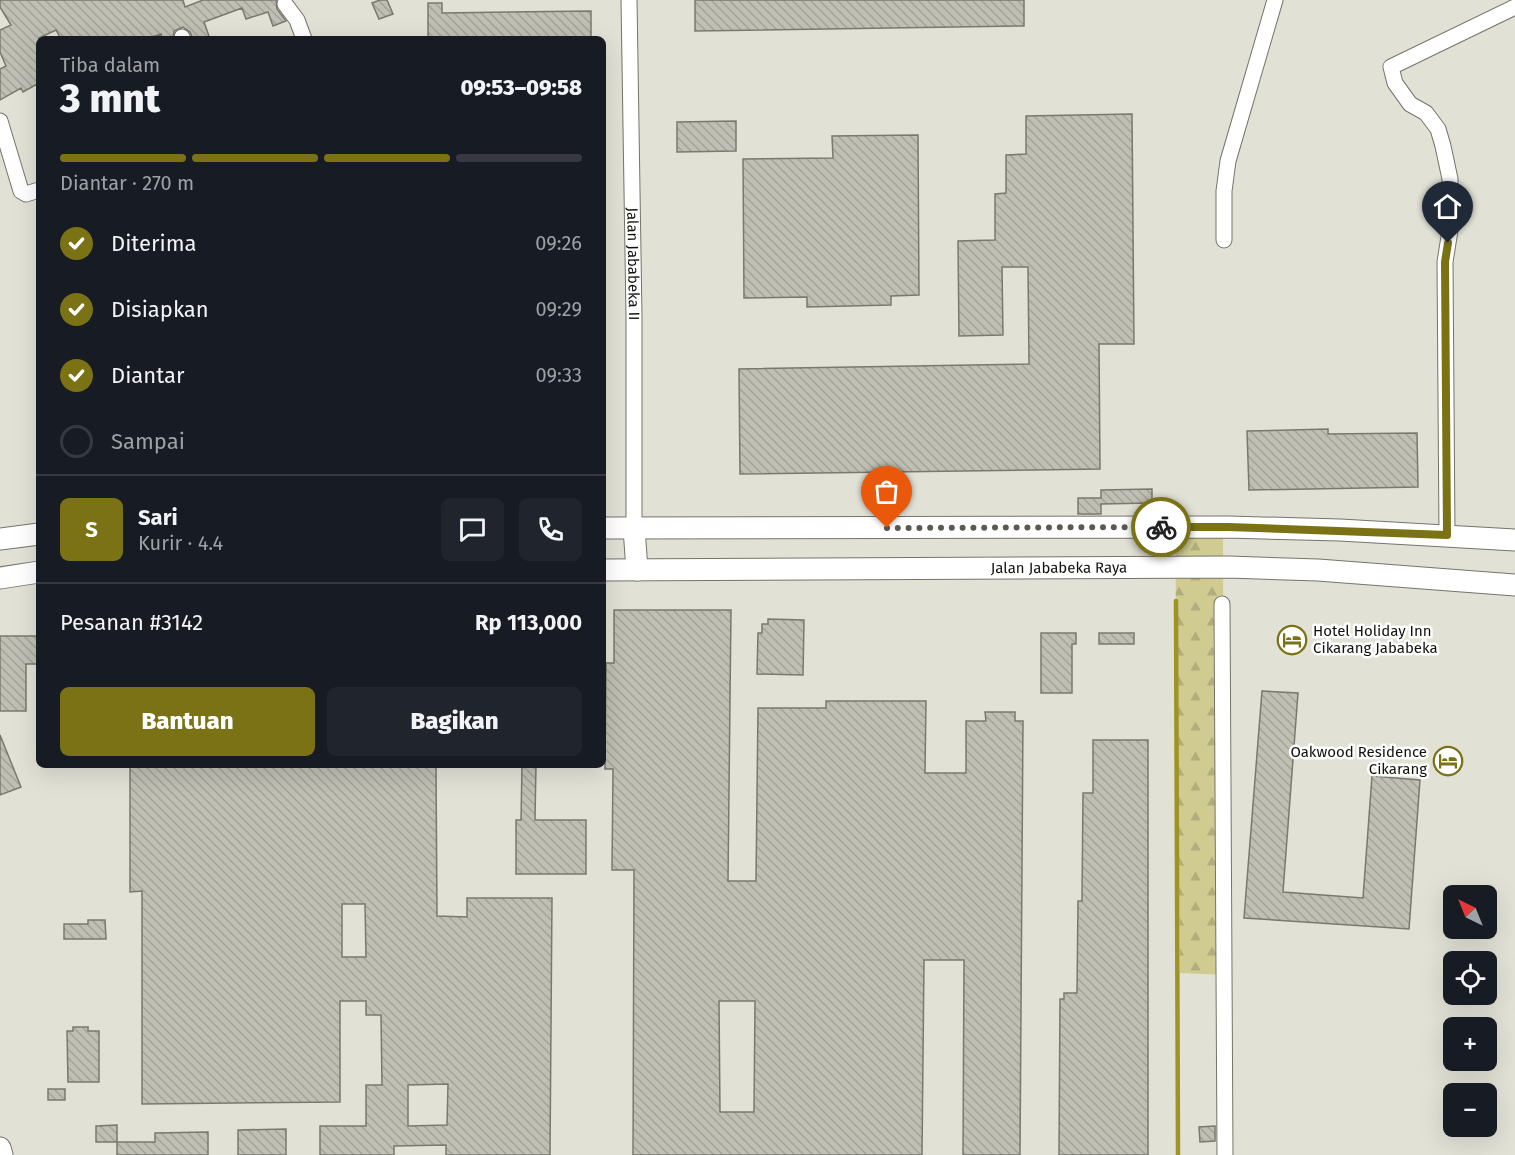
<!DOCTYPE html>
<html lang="id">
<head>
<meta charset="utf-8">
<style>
  :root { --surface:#171b24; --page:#20242c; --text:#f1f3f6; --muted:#9ea1a6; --line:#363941; --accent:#7a7215 }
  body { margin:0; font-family:"Fira Sans",sans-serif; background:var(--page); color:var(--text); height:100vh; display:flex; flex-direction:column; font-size:22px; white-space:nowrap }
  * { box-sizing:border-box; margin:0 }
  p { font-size:20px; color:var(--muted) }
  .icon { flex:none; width:33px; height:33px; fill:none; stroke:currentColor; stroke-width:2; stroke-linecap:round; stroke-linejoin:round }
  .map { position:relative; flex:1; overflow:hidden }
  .details { position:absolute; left:36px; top:36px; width:570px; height:732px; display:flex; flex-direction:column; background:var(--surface); border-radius:9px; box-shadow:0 6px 24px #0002 }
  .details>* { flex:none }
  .needle { width:39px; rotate:317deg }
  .tools { position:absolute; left:1443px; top:885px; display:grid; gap:12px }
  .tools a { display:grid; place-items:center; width:54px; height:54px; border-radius:9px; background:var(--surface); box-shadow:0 6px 24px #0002; font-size:30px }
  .pin { position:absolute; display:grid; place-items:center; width:51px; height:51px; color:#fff; margin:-62px -26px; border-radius:50% 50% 50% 0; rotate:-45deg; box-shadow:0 0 6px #0007 }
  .pin .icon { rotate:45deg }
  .courier { position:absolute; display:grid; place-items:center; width:60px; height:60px; margin:-30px; border:4px solid #7a7215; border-radius:50%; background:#fff; color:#222; box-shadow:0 2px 8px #0007 }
  .headline em { font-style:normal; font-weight:800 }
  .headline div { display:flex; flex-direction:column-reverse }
  .headline { display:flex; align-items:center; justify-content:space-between; height:102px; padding:0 24px }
  h1 { font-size:39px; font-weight:800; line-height:45px }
  .bar { display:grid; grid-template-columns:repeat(4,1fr); gap:9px 6px; align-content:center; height:72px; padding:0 24px }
  .bar i { height:8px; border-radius:4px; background:var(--line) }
  .bar .selected { background:var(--accent) }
  .bar p { grid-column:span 4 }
  .line { display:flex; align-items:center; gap:15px; padding:0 24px; border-top:2px solid var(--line) }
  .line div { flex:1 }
  .round { display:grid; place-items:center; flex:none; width:63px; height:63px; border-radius:9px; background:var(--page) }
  ol { padding:0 24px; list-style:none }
  li { display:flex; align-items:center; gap:18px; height:66px }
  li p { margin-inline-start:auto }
  li .icon { padding:6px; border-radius:50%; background:var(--accent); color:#fff; stroke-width:4 }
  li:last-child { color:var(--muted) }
  li i { width:33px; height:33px; border:3px solid var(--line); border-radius:50% }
  .cta { display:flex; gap:12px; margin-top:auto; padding:12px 24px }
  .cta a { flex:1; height:69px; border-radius:9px; background:var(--accent); color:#fff; font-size:24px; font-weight:800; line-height:69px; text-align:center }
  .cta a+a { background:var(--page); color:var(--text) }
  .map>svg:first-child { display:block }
</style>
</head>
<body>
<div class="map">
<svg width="1515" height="1155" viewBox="0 0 1515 1155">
  <defs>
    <pattern id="forest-firs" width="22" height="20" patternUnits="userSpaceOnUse" patternTransform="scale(1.5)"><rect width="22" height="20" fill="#d0cc91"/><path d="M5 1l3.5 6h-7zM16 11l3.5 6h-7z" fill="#b2ae7c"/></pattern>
    <pattern id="building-back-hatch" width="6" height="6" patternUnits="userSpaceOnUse" patternTransform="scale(1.5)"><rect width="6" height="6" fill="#bfbfb4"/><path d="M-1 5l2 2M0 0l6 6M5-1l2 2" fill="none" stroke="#a3a39a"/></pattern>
  </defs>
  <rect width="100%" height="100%" fill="#e2e1d6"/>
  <path fill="url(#forest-firs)" d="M1223 518 1224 975 1180 973 1175 522Z"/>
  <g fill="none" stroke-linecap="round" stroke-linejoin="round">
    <path stroke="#9d9423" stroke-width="4.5" d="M1176 601 1178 1155"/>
  </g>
  <path fill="url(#building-back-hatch)" stroke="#79796f" stroke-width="1.5" fill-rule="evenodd" d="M0 0H183L185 7 203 0H276L277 9 286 21 273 26 268 12 246 19 242 8 204 22 210 39H193L190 32 183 27 174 31 173 39H162L161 34 146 39H61L56 30 39 38V83L23 92 21 88 0 100V69L6 66 0 52V30L11 25 0 7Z
    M380 0H387L393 14 379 19 372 3Z
    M695 0H1024V26L695 31Z
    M428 3H442V13L591 11V39H428Z
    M1132 114 1134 344H1099L1100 469 740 474 739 369 1029 364 1028 267H1002L1003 335 959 336 958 241 995 240V194L1006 193V155L1026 154V116Z
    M736 121V151L677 152V122Z
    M918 135 919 295 891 296V305L807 307V297L744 298 743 159 833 158 832 136Z
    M1328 429V434L1417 433 1418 487 1249 490 1247 431Z
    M1152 489V503L1101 504V514H1078V498H1101V490Z
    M614 610H731L728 881H756L758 708H826V701H926L925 773H966V721H986L985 712H1015V721H1023L1020 1155H963L964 960H924L922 1155H633L634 870H612L613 769H605L606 663H614ZM719 1001H755L754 1112H720Z
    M768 619 804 620 803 675 757 674 758 633H762V624H768Z
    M1041 633H1076V644H1072V693H1041Z
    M1099 633H1134V644H1099Z
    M0 636H39V664H26V711H0Z
    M1262 691 1298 693 1283 892 1363 898 1372 776 1420 780 1409 929 1244 918Z
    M0 735 21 787 0 795Z
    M1093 740H1148V1155H1059L1060 999H1064V993H1077L1078 901H1082L1083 793H1093Z
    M130 765H436L437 916 467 917V898H552L550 1155H446V1145L394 1146V1155H320V1126H366V1085H382L381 1015H366V1001H340V1102L142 1104V891L130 892ZM342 904H365L366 957H342ZM448 1084 447 1125 408 1126V1085Z
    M522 765H536L535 820H586V874H516V820H521Z
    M88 920H105L106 939H64V924H88Z
    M73 1027H88V1031H99V1082H68L67 1031H73Z
    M48 1089H65V1100H48Z
    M117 1125V1142H96V1126Z
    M1215 1126V1141L1200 1142 1199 1127Z
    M286 1129V1155H238V1130Z
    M208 1132V1155H117V1142H155V1133Z"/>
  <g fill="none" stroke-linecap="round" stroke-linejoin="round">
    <g stroke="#75746a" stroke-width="17">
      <g id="street">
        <path id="s1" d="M629 0 634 317V528"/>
        <path d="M285 4 297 20 304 39"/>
        <path d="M182 37 183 39"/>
        <path d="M0 121 21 191 26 194 39 190"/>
        <path d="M1224 240V191L1228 161 1275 0"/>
        <path d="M1447 535 1445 262 1451 224 1450 179 1443 146 1438 129 1426 113 1410 104 1395 83 1391 67 1515 7"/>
        <path d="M1222 604 1225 1155"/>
      </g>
    </g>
    <g stroke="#75746a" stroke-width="23">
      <g id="secondary">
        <path d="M603 528 1228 527 1340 530 1515 540"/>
        <path d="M634 528 637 570"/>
        <path d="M0 539 39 534"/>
        <path id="s2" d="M603 570 1229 567 1318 570 1515 585"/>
        <path d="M0 578 39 572"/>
        <path d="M0 1148 2 1155"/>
      </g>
    </g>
    <use href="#street" stroke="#fff" stroke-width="15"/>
    <use href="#secondary" stroke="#fff" stroke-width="21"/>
  </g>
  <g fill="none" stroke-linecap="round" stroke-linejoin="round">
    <path stroke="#5a5a53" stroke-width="6" stroke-dasharray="0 10.8" d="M887 528 1161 527"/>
    <path stroke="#7a7215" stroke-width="8" d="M1161 527H1228L1447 535 1445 262 1448 243"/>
  </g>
  <defs>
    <g id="hotel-ring" transform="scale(1.5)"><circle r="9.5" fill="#fff" stroke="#7a7215" stroke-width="1.5"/><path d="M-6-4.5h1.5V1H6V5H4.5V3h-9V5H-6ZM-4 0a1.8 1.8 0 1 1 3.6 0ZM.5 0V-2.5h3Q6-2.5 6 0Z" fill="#7a7215"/></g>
  </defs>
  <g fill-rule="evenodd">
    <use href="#hotel-ring" x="1292" y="640"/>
    <use href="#hotel-ring" x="1448" y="761"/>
  </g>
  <g text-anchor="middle" stroke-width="5" stroke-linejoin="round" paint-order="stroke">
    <g font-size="15" fill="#11110d" stroke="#fff">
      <text dy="5" stroke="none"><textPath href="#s1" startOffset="264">Jalan Jababeka II</textPath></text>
      <text dy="5" stroke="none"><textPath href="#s2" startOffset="456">Jalan Jababeka Raya</textPath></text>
    </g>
    <g font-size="15" fill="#11110d" stroke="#fff" text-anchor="start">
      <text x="1313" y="636">Hotel Holiday Inn<tspan x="1313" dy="17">Cikarang Jababeka</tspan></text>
      <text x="1427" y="757" text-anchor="end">Oakwood Residence<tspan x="1427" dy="17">Cikarang</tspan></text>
    </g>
  </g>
</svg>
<div class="tools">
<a><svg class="needle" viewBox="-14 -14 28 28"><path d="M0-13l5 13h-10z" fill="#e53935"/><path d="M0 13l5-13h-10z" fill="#9ea1a6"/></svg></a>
<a><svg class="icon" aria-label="locate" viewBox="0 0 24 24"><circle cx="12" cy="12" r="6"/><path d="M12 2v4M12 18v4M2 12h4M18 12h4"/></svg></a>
<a>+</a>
<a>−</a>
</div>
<div class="pin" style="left:887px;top:528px;background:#ea580c"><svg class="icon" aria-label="bag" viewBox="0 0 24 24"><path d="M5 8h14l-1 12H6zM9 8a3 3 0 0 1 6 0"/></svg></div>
<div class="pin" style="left:1448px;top:243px;background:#1f2937"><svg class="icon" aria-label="home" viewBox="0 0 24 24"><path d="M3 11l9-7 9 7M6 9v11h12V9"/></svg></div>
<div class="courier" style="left:1161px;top:527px"><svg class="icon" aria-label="bike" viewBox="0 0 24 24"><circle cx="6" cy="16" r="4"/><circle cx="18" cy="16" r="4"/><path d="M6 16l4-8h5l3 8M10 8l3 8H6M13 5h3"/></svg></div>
<section class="details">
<div class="headline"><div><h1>3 mnt</h1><p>Tiba dalam</p></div><em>09:53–09:58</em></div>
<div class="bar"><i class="selected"></i><i class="selected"></i><i class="selected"></i><i></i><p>Diantar · 270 m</p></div>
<ol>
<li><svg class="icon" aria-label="check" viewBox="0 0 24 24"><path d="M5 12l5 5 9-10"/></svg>Diterima<p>09:26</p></li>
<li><svg class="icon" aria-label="check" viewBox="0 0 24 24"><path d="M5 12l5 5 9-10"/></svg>Disiapkan<p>09:29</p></li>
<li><svg class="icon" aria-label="check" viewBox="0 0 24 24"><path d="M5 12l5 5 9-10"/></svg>Diantar<p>09:33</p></li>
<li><i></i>Sampai</li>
</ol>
<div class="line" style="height:108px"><b class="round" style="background:var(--accent);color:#fff">S</b><div><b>Sari</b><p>Kurir · 4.4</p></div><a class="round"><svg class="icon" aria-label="chat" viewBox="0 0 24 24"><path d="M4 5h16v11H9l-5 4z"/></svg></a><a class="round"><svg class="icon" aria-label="phone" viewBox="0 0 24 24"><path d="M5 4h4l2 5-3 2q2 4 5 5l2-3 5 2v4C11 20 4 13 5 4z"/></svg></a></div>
<div class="line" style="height:78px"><div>Pesanan #3142</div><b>Rp 113,000</b></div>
<div class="cta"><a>Bantuan</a><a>Bagikan</a></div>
</section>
</div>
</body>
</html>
